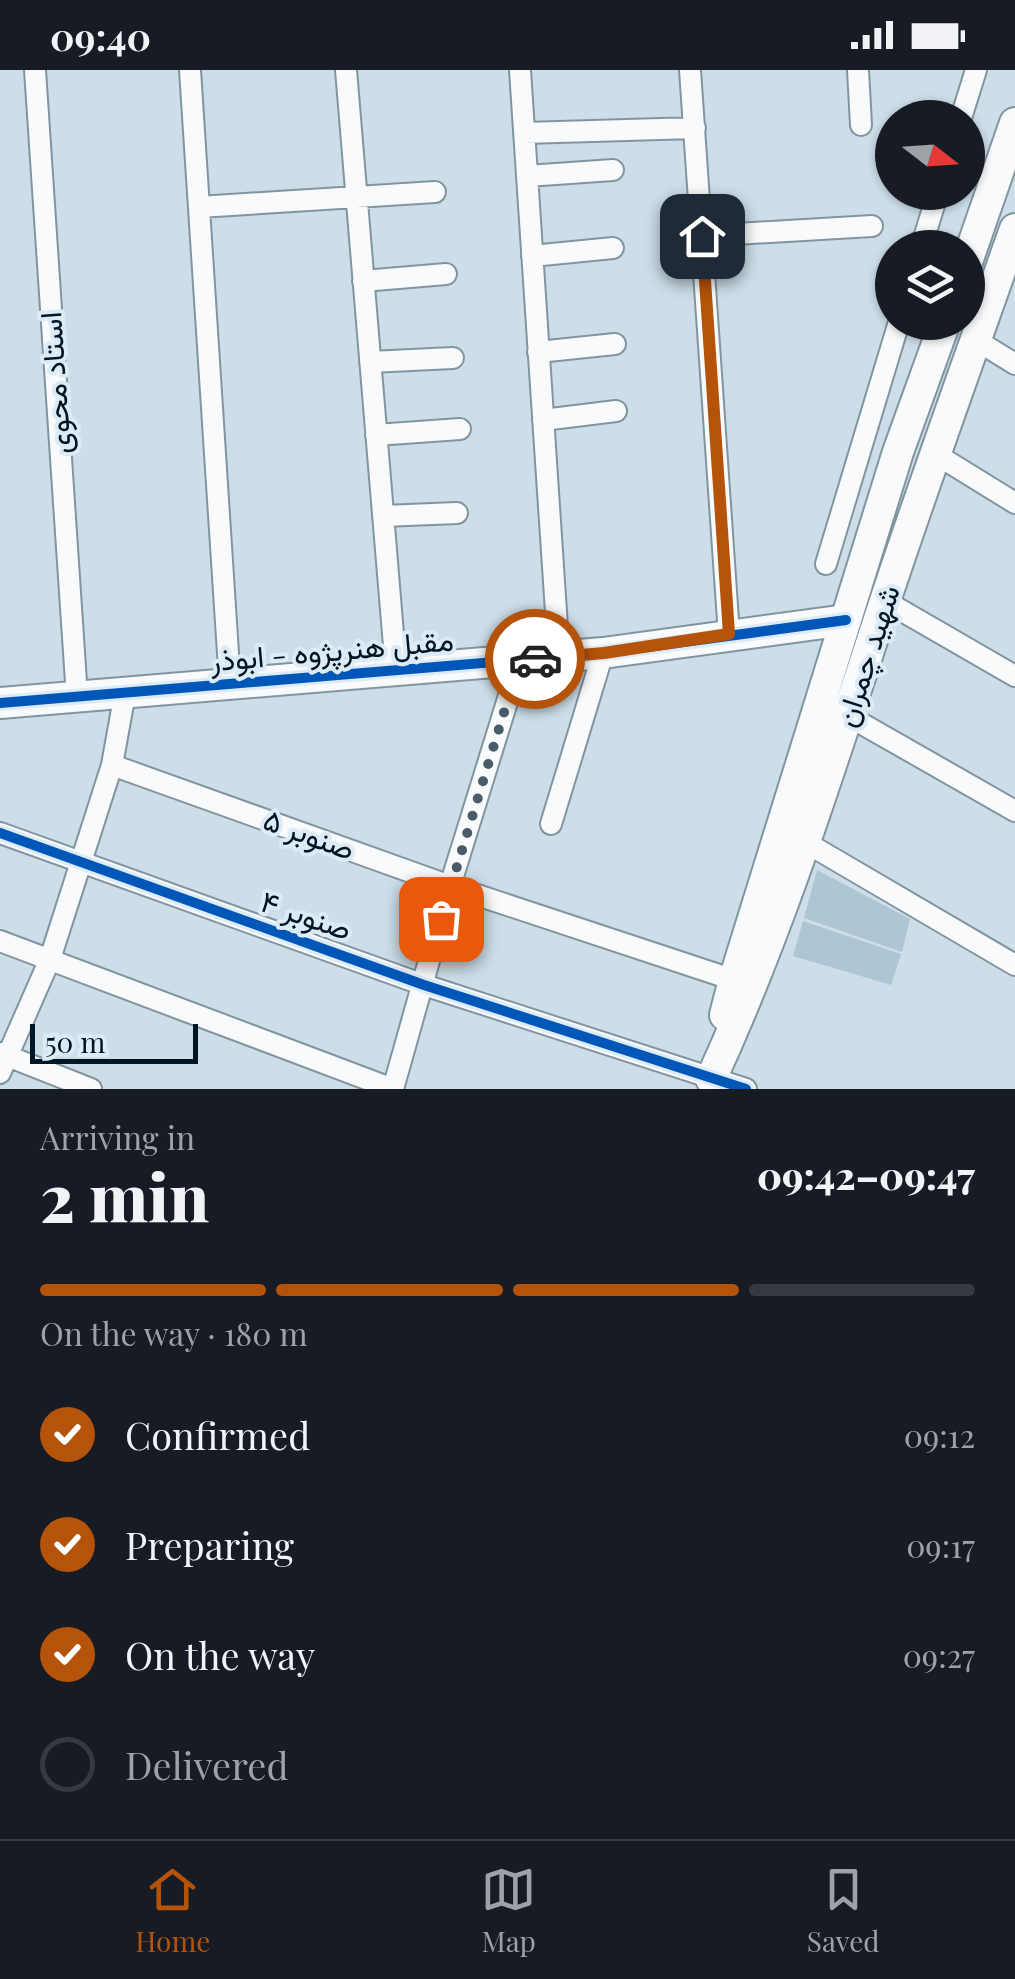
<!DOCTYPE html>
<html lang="en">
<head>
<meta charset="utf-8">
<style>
  :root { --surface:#171b24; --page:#20242c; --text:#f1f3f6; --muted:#9ea1a6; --line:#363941; --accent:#b45309 }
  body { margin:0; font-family:"Playfair Display",Vazirmatn,serif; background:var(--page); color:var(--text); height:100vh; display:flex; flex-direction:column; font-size:38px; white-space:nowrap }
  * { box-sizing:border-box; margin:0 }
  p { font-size:32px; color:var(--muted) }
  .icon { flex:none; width:55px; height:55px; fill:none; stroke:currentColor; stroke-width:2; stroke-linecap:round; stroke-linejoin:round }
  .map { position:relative; height:1019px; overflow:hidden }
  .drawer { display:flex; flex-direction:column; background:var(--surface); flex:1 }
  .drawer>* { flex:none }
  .needle { width:65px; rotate:107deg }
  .fabs { position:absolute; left:875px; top:30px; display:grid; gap:20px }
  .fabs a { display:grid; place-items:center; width:110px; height:110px; border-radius:50%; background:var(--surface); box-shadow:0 2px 8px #0004; font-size:50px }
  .scale { position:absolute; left:30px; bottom:25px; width:168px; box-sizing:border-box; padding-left:10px; border:5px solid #001624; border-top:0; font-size:28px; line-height:35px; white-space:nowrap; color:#001624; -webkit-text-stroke:8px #dcebf5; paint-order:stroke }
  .pin { position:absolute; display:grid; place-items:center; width:85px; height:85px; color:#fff; margin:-42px; border-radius:20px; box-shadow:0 5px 15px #0006 }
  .courier { position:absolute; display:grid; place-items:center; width:100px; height:100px; margin:-50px; border:8px solid #b45309; border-radius:50%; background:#fff; color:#222; box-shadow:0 2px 12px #0007 }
  .summary em { font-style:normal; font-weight:800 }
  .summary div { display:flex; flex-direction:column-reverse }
  .summary { display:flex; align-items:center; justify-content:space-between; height:170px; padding:0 40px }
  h1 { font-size:65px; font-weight:800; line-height:75px }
  .bar { display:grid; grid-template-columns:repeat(4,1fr); gap:15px 10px; align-content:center; height:120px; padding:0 40px }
  .bar i { height:12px; border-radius:8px; background:var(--line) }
  .bar .selected { background:var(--accent) }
  .bar p { grid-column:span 4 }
  ol { padding:0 40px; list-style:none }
  li { display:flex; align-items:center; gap:30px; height:110px }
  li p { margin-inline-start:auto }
  li .icon { padding:10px; border-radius:50%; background:var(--accent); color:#fff; stroke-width:4 }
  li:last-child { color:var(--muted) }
  li i { width:55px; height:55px; border:5px solid var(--line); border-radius:50% }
  .status { display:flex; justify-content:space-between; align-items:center; height:70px; padding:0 50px; background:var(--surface); direction:ltr }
  .status svg { height:28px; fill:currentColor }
  .tab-bar { display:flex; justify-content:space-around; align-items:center; height:140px; border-top:2px solid var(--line); background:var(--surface); font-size:28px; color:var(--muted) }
  .tab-bar a { display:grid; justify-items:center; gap:5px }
  .tab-bar .selected { color:var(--accent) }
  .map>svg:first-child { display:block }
</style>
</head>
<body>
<div class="status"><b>09:40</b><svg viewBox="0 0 49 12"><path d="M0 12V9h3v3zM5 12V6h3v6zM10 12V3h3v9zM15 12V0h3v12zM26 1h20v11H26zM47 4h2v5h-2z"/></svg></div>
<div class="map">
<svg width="1015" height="1019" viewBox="0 0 1015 1019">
  <rect width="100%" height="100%" fill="#cddee9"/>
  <path fill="#aec5d4" d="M817 800 910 849 902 882 804 848Z
    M803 851 901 884 891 915 793 886Z"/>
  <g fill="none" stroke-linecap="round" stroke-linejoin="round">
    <g stroke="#8195a1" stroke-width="24">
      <path id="street" d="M35 0 77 627
        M190 0 230 614
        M346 0 396 600
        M520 0 559 587
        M690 0 729 565
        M858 0 861 55
        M961 48 976 0
        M524 63 695 58
        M527 106 613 100
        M199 137 435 122
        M702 166 872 156
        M921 178 938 122
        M532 186 613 178
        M363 211 446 204
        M976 270 1015 294
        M538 282 615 274
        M370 292 453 288
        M543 350 616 341
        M376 365 460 359
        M934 383 1015 433
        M383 446 457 443
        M826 494 899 252
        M885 531 1015 606
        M850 647 1015 741
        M112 695 450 816 734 910
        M551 754 603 583
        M0 763 424 915 746 1019
        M805 772 1015 895
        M0 871 393 1019
        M0 983 91 1019
        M0 1003 50 889 112 695 125 623
        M393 1019 450 816 520 590"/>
    </g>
    <g stroke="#8195a1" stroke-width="34">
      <path id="secondary" d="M968 189 1015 53
        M0 633 603 583 846 550
        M725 945 734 910 898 382 945 252
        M711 1009C783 853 833 688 887 525 928 402 972 281 1015 159"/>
    </g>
    <use href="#street" stroke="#f8fafc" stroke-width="20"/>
    <use href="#secondary" stroke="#f8fafc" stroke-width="30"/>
    <g stroke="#dcebf5" stroke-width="16">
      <path id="cycleway" d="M0 633 603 583 846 550
        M0 763 424 915 746 1019"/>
    </g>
    <use href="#cycleway" stroke="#0057b8" stroke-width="10"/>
  </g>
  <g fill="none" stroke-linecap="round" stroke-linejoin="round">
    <path stroke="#485c69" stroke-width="10" stroke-dasharray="0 18" d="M441 849 520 590 535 589"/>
    <path stroke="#b45309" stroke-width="12" d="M535 589 604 583 729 564 702 166"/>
  </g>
  <g text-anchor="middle" stroke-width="8" stroke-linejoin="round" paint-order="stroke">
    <g font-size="30" fill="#001624" stroke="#dcebf5">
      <text transform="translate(56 313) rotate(-94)" y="10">استاد محوی</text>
      <text transform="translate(332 581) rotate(-5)" y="10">مقبل هنرپژوه - ابوذر</text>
      <text transform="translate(868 586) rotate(-72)" y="10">شهید چمران</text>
      <text transform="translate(309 765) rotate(20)" y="10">صنوبر ۵</text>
      <text transform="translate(306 846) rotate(19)" y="10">صنوبر ۴</text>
    </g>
  </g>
</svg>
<div class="fabs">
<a><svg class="needle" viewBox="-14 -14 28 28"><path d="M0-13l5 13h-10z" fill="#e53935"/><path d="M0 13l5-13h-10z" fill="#9ea1a6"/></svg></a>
<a><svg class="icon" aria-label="layers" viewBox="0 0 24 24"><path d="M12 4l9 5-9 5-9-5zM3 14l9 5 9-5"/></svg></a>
</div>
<div class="scale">50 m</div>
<div class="pin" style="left:441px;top:849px;background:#ea580c"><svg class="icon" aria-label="bag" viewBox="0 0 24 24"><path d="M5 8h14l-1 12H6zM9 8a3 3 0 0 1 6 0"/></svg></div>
<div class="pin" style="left:702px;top:166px;background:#1f2937"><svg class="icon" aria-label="home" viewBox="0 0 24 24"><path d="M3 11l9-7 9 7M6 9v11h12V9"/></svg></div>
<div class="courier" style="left:535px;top:589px"><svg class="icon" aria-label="car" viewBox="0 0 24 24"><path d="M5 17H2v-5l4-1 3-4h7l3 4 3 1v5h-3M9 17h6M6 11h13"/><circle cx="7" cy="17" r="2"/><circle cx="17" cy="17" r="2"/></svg></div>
</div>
<section class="drawer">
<div class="summary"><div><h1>2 min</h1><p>Arriving in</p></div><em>09:42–09:47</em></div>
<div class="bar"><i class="selected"></i><i class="selected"></i><i class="selected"></i><i></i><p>On the way · 180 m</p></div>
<ol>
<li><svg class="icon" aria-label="check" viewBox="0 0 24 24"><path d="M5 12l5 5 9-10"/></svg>Confirmed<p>09:12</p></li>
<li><svg class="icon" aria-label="check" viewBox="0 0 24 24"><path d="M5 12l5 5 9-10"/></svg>Preparing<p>09:17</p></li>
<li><svg class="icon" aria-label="check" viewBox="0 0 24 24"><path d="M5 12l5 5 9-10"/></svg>On the way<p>09:27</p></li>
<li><i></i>Delivered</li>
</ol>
</section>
<nav class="tab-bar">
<a class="selected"><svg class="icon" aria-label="home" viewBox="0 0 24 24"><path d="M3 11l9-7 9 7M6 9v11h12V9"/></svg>Home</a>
<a><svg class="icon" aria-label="map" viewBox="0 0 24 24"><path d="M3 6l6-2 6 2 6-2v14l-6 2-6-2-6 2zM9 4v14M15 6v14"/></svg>Map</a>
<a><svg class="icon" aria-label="saved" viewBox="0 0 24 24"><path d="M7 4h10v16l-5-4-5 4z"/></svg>Saved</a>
</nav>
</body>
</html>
